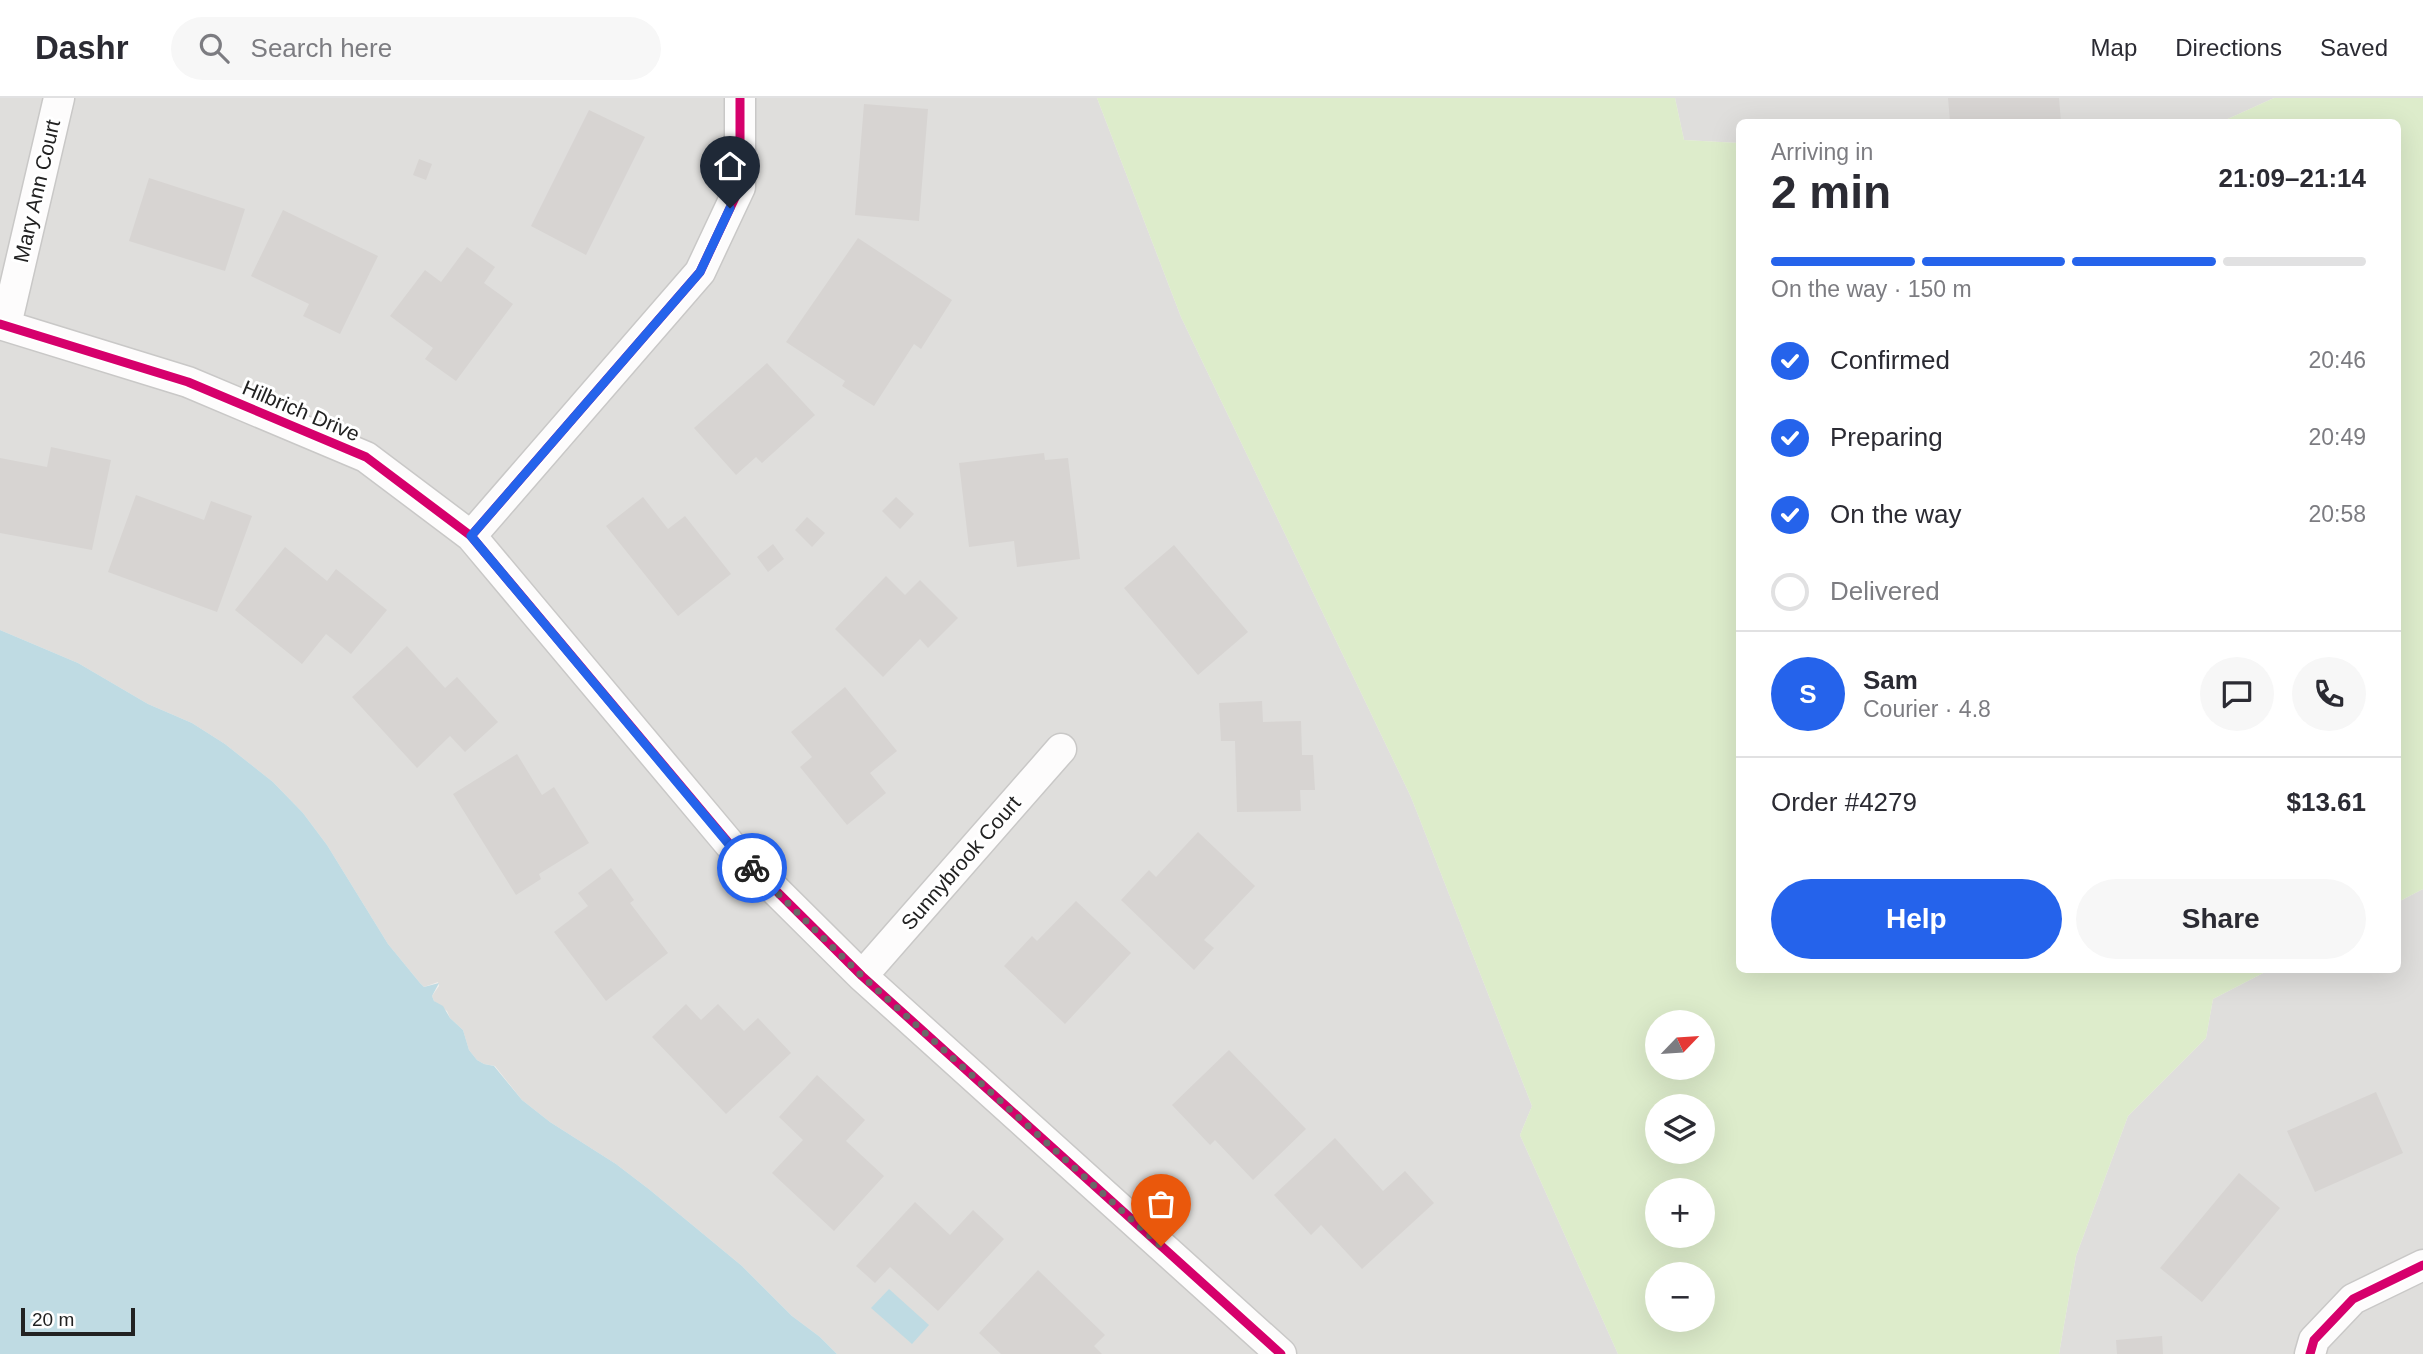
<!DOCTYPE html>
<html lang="en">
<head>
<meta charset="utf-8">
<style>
  :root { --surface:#fff; --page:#f7f7f7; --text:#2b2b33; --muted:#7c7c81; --line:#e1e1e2; --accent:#2563eb }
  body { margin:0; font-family:Helvetica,sans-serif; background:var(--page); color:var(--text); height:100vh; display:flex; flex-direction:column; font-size:26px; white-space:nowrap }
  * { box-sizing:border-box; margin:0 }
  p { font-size:23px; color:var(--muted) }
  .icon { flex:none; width:38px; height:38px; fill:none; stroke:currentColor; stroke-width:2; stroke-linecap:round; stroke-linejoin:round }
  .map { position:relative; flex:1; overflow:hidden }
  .side { position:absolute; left:1736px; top:21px; width:665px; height:854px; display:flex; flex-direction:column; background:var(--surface); border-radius:10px; box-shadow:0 7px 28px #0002 }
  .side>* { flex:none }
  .needle { width:46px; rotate:65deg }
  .tools { position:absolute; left:1645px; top:912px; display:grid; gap:14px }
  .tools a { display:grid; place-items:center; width:70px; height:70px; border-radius:50%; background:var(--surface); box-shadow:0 7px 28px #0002; font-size:35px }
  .scale { position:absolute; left:21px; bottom:18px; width:114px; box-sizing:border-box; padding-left:7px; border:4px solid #222; border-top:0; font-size:19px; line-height:24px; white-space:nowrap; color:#222; -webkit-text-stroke:5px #fff; paint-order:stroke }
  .pin { position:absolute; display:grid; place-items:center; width:60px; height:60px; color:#fff; margin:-72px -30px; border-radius:50% 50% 50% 0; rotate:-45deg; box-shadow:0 0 7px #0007 }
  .pin .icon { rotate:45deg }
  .courier { position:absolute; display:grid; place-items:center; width:70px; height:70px; margin:-35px; border:5px solid #2563eb; border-radius:50%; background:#fff; color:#222; box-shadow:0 2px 9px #0007 }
  .overview em { font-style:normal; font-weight:700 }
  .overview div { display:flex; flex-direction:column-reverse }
  .overview { display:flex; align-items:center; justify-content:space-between; height:119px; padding:0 35px }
  h1 { font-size:46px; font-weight:700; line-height:52px }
  .bar { display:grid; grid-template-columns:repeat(4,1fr); gap:10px 7px; align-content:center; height:84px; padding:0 35px }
  .bar i { height:9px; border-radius:5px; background:var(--line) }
  .bar .selected { background:var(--accent) }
  .bar p { grid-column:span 4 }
  .line { display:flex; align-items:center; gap:18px; padding:0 35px; border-top:2px solid var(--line) }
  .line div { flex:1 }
  .round { display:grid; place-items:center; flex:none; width:74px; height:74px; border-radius:37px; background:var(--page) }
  ol { padding:0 35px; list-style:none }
  li { display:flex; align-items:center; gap:21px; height:77px }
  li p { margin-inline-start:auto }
  li .icon { padding:7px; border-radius:50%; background:var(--accent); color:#fff; stroke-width:4 }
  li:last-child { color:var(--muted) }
  li i { width:38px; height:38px; border:4px solid var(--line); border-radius:50% }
  .button { display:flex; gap:14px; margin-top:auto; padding:14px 35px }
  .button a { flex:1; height:80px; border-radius:42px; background:var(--accent); color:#fff; font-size:28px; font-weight:700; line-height:80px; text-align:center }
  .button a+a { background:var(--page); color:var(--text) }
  header { display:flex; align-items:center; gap:42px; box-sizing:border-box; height:98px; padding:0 35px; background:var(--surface); border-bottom:2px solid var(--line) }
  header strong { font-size:33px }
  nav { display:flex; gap:38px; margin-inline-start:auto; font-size:24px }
  .search { width:490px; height:63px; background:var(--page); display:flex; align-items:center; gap:18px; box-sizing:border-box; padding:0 24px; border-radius:38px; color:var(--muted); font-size:26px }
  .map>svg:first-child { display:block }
</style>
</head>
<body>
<header>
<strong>Dashr</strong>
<div class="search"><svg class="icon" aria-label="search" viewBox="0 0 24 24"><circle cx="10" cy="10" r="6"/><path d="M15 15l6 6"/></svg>Search here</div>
<nav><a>Map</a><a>Directions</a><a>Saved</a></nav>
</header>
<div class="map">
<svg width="2423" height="1256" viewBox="0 0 2423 1256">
  <rect width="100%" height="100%" fill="#f0eeeb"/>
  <path fill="#dfdedc" d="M0 0H1097L1181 219 1411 699 1532 1008 1520 1037 1618 1256H837L820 1239 792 1218 742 1168 650 1092 616 1066 550 1024 522 1002 495 968 484 966 477 962 469 952 463 932 450 920 447 913 434 903 432 898 439 888 438 884 424 889 420 885 388 846 327 747 303 715 273 684 225 646 192 625 148 606 78 565 0 532Z
    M1675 0H2274L2221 24H1740L1739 45 1684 42Z
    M2423 791V1256H2059L2076 1158 2128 1018 2206 940 2213 901 2269 872H2398V804Z"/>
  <path fill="#ddeccb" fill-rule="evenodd" d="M1097 0H1675L1684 42 1739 45 1740 872H2269L2213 901 2206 940 2128 1018 2076 1158 2059 1256H1618L1520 1037 1532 1008 1411 699 1181 219ZM1657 924H1703V970H1657ZM1657 1008H1703V1054H1657ZM1657 1092H1703V1138H1657ZM1657 1176H1703V1222H1657Z
    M2274 0H2423V791L2398 804V24H2221Z"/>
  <path fill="#bfdbe3" d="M0 532 78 565 148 606 192 625 225 646 273 684 303 715 327 747 388 846 420 885 424 889 439 885 432 898 434 903 443 908 450 920 463 932 469 952 477 962 484 966 494 968 522 1002 550 1024 616 1066 650 1092 742 1168 792 1218 820 1239 837 1256H0Z
    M889 1191 929 1227 912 1246 871 1210Z"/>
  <path fill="#d7d4d2" d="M1948 0H2059L2061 24H1950Z
    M864 6 928 11 919 123 855 117Z
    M589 12 645 39 586 157 531 128Z
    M419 61 432 66 426 82 413 77Z
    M149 80 245 111 225 173 129 143Z
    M283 112 378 158 340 236 303 218 309 206 251 178Z
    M858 140 952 202 921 251 914 246 874 308 842 288 845 283 786 244Z
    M467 149 495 169 484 185 513 206 456 283 425 261 433 250 390 218 425 172 441 184Z
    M767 265 815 317 762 365 756 359 736 377 694 330Z
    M51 349 111 362 92 452 0 435V360L47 369Z
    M1044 355 1045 362 1068 360 1080 461 1017 469 1014 443 969 449 959 365Z
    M136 397 204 422 211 403 252 418 217 514 108 474Z
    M643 399 668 431 685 418 731 476 678 518 606 428Z
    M896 399 914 416 900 431 882 413Z
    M807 419 825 435 812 449 795 432Z
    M773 446 784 461 768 474 757 459Z
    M1174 447 1248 534 1198 577 1124 490Z
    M285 449 327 483 336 471 387 512 351 556 326 536 302 566 235 512Z
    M886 478 905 497 920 482 958 520 928 550 920 541 883 579 835 531Z
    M407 548 445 590 457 579 498 624 465 654 450 638 417 670 352 599Z
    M845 589 897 653 870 675 886 695 847 727 800 669 812 659 791 634Z
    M1262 603 1263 624 1301 623 1302 657H1313L1315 692H1300L1301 713 1237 714 1235 643H1221L1219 605Z
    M517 656 542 697 554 689 589 745 539 776 541 781 516 797 453 696Z
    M1198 734 1255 788 1204 842 1214 850 1194 872 1121 802 1149 772 1156 779Z
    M611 770 634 802 630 805 668 855 606 903 554 834 588 808 578 795Z
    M1076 803 1131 855 1065 926 1004 868 1032 838 1037 843Z
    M686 906 701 922 718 906 744 933 758 920 791 955 726 1016 652 939Z
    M1229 952 1306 1031 1253 1082 1215 1042 1210 1047 1172 1007Z
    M817 977 865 1022 846 1043 884 1078 834 1133 772 1075 803 1042 779 1019Z
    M2376 994 2403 1055 2315 1094 2287 1033Z
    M1335 1040 1383 1093 1405 1073 1434 1105 1362 1171 1321 1127 1311 1137 1274 1097Z
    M2239 1075 2280 1110 2202 1204 2160 1170Z
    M915 1104 950 1137 973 1112 1004 1141 938 1213 890 1169 875 1185 856 1168Z
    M1038 1172 1105 1237 1094 1248 1102 1256H1001L979 1235Z
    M2162 1238 2163 1256H2117L2116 1242Z"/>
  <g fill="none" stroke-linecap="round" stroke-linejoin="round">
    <g stroke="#c9c8c7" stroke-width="33">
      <path id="street" d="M0 226 188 284 366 359 471 438 732 749 862 878 1281 1256
        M6 227 59 0
        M471 438 700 174 740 89V0
        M862 878 1061 651
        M2310 1256 2314 1242 2353 1201 2423 1167"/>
    </g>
    <use href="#street" stroke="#fdfcfc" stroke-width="30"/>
    <g stroke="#fff" stroke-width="13">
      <path id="cycleway" d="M0 226 188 284 366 359 471 438 732 749 862 878 1281 1256
        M471 438 700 174 740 89V0
        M2310 1256 2314 1242 2353 1201 2423 1167"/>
    </g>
    <use href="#cycleway" stroke="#d6006c" stroke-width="9"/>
  </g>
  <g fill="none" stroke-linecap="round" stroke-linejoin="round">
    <path stroke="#6a6968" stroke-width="7" stroke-dasharray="0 12.6" d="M752 770 862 878 1161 1148"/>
    <path stroke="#2563eb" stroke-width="9" d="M730 110 700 174 471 438 732 750 752 770"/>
  </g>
  <g text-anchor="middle" stroke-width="6" stroke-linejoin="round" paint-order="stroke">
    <g font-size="21" fill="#222" stroke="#fff">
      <text transform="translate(37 93) rotate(-77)" y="7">Mary Ann Court</text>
      <text transform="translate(301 313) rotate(23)" y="7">Hilbrich Drive</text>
      <text transform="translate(961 765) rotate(-49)" y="7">Sunnybrook Court</text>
    </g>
  </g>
</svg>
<div class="tools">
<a><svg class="needle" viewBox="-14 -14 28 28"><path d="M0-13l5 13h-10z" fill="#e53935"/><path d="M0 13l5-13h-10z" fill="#7c7c81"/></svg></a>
<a><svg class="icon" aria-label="layers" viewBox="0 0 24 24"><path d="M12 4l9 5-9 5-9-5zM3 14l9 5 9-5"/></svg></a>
<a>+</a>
<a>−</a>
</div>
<div class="scale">20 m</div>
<div class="pin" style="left:1161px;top:1148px;background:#ea580c"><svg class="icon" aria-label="bag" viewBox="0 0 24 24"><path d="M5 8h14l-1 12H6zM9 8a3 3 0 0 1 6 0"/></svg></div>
<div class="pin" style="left:730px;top:110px;background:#1f2937"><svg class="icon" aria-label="home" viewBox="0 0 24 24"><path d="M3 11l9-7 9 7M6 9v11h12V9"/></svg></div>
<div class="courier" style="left:752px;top:770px"><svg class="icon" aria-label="bike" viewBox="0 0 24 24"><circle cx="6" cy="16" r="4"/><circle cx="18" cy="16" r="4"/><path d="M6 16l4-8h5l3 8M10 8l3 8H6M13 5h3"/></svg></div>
<section class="side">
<div class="overview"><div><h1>2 min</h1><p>Arriving in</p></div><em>21:09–21:14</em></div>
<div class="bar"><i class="selected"></i><i class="selected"></i><i class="selected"></i><i></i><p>On the way · 150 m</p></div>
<ol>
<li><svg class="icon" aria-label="check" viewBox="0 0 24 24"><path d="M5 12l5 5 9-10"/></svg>Confirmed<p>20:46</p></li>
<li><svg class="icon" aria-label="check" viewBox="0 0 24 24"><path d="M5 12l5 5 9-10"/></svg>Preparing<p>20:49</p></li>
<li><svg class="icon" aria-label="check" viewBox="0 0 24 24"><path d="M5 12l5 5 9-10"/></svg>On the way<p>20:58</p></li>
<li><i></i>Delivered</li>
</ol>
<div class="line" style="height:126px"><b class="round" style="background:var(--accent);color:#fff">S</b><div><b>Sam</b><p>Courier · 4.8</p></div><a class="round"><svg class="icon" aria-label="chat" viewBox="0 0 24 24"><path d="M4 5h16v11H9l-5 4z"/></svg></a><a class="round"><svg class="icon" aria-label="phone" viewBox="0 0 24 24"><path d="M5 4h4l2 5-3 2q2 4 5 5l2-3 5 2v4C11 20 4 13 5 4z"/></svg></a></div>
<div class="line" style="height:91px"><div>Order #4279</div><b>$13.61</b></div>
<div class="button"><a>Help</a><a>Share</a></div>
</section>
</div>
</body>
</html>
